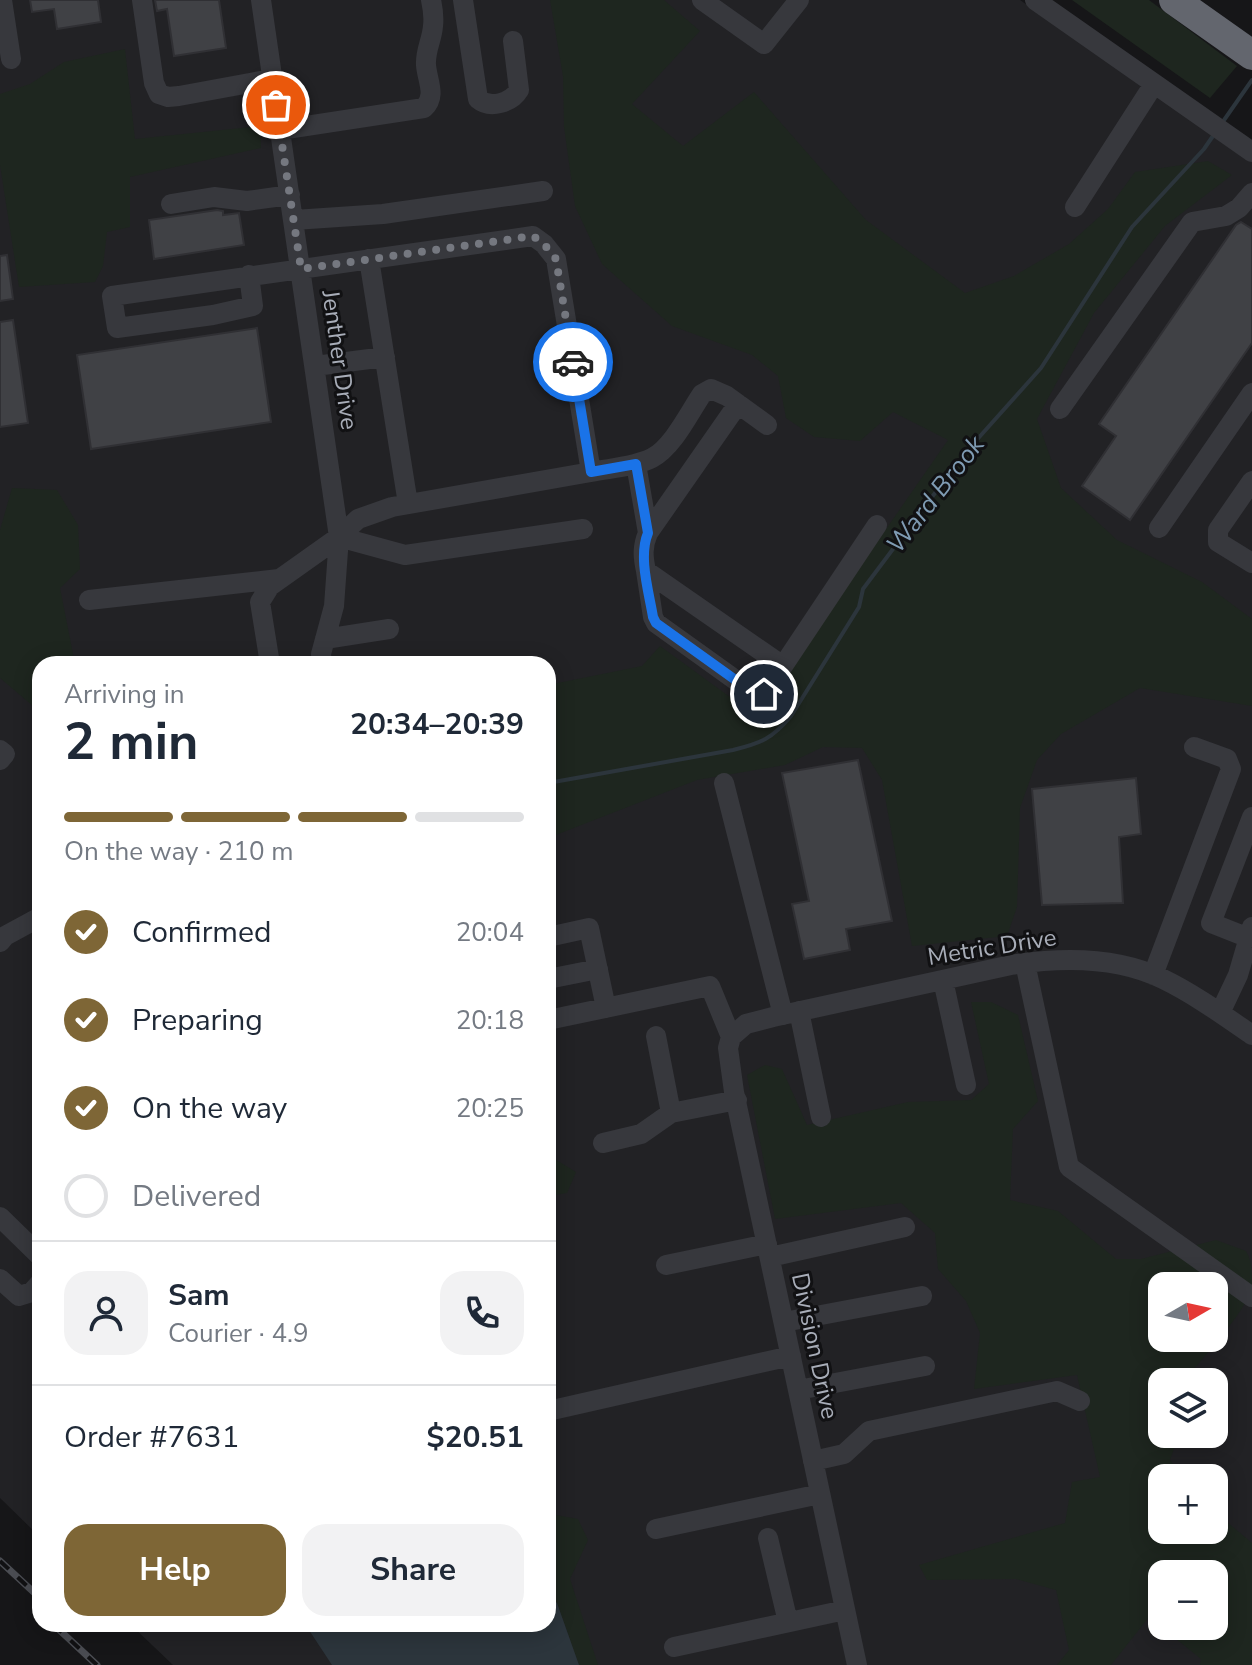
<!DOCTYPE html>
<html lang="en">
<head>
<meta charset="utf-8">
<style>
  :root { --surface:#fff; --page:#f2f2f3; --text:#1f2937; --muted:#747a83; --line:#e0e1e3; --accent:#7e6636 }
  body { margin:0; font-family:"Nunito Sans",sans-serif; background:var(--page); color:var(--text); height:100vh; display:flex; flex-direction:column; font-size:30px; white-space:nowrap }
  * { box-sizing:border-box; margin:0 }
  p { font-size:26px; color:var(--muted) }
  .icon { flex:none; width:44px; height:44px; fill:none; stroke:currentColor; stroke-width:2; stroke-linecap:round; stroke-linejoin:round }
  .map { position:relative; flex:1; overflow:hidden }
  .side { position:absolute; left:32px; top:656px; width:524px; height:976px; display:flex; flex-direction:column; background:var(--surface); border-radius:24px; box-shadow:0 4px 20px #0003 }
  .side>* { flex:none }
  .needle { width:52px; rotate:81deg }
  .fabs { position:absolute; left:1148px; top:1272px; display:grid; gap:16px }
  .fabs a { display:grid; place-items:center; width:80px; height:80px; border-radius:16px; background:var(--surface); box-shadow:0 4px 20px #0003; font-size:40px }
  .pin { position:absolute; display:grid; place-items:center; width:68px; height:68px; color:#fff; margin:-34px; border:4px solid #fff; border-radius:50%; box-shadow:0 2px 8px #0007 }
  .courier { position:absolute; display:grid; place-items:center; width:80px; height:80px; margin:-40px; border:6px solid #1a73e8; border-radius:50%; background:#fff; color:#222; box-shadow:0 2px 10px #0007 }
  .headline em { font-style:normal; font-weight:700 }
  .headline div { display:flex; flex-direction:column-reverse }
  .headline { display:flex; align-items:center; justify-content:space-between; height:136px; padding:0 32px }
  h1 { font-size:52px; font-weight:700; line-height:60px }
  .bar { display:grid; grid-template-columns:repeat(4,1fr); gap:12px 8px; align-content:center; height:96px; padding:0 32px }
  .bar i { height:10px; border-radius:6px; background:var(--line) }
  .bar .on { background:var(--accent) }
  .bar p { grid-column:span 4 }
  .line { display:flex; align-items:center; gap:20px; padding:0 32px; border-top:2px solid var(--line) }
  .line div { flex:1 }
  .round { display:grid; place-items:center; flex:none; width:84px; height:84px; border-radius:24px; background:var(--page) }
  ol { padding:0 32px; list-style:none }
  li { display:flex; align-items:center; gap:24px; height:88px }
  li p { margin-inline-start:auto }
  li .icon { padding:8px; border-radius:50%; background:var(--accent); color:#fff; stroke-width:4 }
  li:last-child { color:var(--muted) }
  li i { width:44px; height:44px; border:4px solid var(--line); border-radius:50% }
  .primary-button { display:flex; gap:16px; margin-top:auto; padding:16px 32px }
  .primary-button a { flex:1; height:92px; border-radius:24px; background:var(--accent); color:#fff; font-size:32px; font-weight:700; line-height:92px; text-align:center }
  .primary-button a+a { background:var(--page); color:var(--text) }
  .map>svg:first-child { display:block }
</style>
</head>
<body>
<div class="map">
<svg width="1252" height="1665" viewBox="0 0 1252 1665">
  <rect width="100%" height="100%" fill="#161618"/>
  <path fill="#222225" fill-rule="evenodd" d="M0 0H1020L1252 162V1665H173L130 1624H548V664H40V1537L0 1498ZM1162 1286H1214V1338H1162ZM1162 1382H1214V1434H1162ZM1162 1478H1214V1530H1162ZM1162 1574H1214V1626H1162Z"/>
  <path fill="#1e261f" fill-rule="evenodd" d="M550 0H664L700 31 632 104 683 146 754 92 866 220 965 293 1014 276 1069 244 1108 209 1135 172 1208 161 1232 175 1165 226 1094 313 1037 419 1061 488 1117 540 1202 582 1252 619V706L1140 688 1061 734 1037 760 1020 808 1017 907 1007 936 912 946 882 780 862 748 823 747 785 765 697 780 548 838V685L642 666 660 646 756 716 948 440 893 412 860 441 814 437 786 418 778 376 752 355 672 326 602 264 575 206 564 127 563 76Z
    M1072 0H1149L1237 66 1210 98Z
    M125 49 135 139 260 126 261 148 130 177V227L107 232 103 266 95 282 19 287 0 165V94L30 84 64 62Z
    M12 488 57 490 78 525 80 569 60 588 75 664H40V712L0 678V530Z
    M971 1002H991L1018 1015 1038 1101 1013 1129 1010 1200 1058 1211 1116 1259H1141L1216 1240 1246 1251C1252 1261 1252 1274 1252 1287 1247 1311 1200 1361 1183 1382H1162V1434H1179L1170 1460 1185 1478H1162V1530H1214V1511L1252 1543V1665H1200L1201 1659 1149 1617 1111 1665H1057L1069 1650 1056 1590 1016 1579 927 1580 919 1565 1065 1523 1072 1482 1100 1477 1077 1375 974 1389 980 1333 966 1301 938 1269 935 1233 901 1203 775 1219 747 1075 765 1065 782 1069 807 1125 908 1102 971 1100 989 1084ZM1162 1286H1214V1338H1162ZM1162 1574H1214V1626H1162Z
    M548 1155 576 1172 567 1193 548 1196Z
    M556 1515 578 1519 588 1540 570 1579 598 1665H579L557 1603 548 1594V1536Z"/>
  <path fill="#2c353c" d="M548 1594 557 1603 579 1665H332L305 1624H548Z"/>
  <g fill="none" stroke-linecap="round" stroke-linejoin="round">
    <path stroke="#2c353c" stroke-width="4" d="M1222 123 1252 80
      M548 783 733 750C761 743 772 739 791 716L859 607 863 589 965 453 1041 368 1132 227 1204 149 1215 133"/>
  </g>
  <path fill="#404145" stroke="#303034" stroke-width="2" d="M30 0H98L101 22 57 29 54 9 32 12Z
    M155 0H219L226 48 174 56 167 9 157 11Z
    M217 210 223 211V215L239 213 244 245 154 259 149 220Z
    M1241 222 1252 229V343L1130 520 1082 486 1116 436 1099 424 1236 225Z
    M7 255 13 299 0 301V256Z
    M13 320 28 423 0 427V322Z
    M257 328 271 422 91 449 77 355Z
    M858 760 892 921 846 929 850 950 804 959 792 904 809 901 782 773Z
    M1136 778 1141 834 1119 837 1123 903 1042 905 1032 789Z"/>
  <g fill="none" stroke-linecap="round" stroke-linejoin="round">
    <path stroke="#37383d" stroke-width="20" d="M2 0 11 59
      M142 0 154 83 159 94 168 97 179 96 272 79
      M261 0 339 537 334 606 321 654 322 664
      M463 0 478 99C490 109 511 103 519 90L513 41
      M702 0 764 44 799 0
      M1035 0 1252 152
      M280 130 424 108C437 96 427 80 426 65 425 51 432 40 433 26 434 18 433 9 431 0
      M171 204 214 197 247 201 290 195
      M1075 207 1154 84
      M294 220 383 214 543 191
      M369 259 408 504
      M249 275 253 306 213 315 117 328 112 296 533 236 544 244 556 259 591 472 392 507 358 519 339 537 270 586 260 602 270 664
      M315 366 385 357
      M738 404 648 533C642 547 643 557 646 571L783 666 877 525
      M1060 409 1192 222 1226 216 1239 208 1252 193
      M636 464 648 533
      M591 472C611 468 634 467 652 458 673 447 689 413 702 394L711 389 727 396 767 425
      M1252 481 1218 530V542L1252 563
      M1159 528 1252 393
      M339 537 405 555 583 529
      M646 571 653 617 656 623 755 694 759 696 764 694 783 666
      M89 600 279 579
      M325 639 389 629
      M0 750 5 754 0 760
      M724 783 783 1015
      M548 937 589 928 606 1008
      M1249 938 1211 923 1252 817
      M0 942 5 936 40 917
      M1025 963 1069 1167 1252 1297
      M1153 975 1231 769 1227 759 1194 747
      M548 979 598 969
      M943 980 966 1085
      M799 1011 821 1117
      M1220 1013 1238 975 1252 927
      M548 1020 710 986 731 1037
      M656 1036 671 1113 737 1100
      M731 1037 728 1048 734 1092 857 1665
      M731 1037 746 1024 773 1017 1011 965C1061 957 1116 956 1163 979 1194 994 1223 1015 1252 1035
      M603 1143 641 1134 671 1113
      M0 1217 40 1256
      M770 1257 905 1227
      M666 1265 767 1244
      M0 1279 19 1296 32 1292 40 1283
      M784 1322 922 1296
      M798 1390 925 1366
      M548 1411 791 1356
      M813 1461 844 1454 869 1431 1057 1391 1080 1401
      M656 1529 820 1494
      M768 1538 788 1622
      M674 1647 845 1610"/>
    <path stroke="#63666e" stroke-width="30" d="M1174 0 1252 55"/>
    <g stroke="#4a4c52" stroke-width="7">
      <path id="rail" d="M0 1561 40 1598
        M53 1624 97 1665"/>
    </g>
    <use href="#rail" stroke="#111113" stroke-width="4" stroke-dasharray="12" stroke-linecap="butt"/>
  </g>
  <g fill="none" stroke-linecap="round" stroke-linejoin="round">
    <path stroke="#757880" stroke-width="8" stroke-dasharray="0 14.4" d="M276 105 301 269 533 236 544 244 556 259 573 362"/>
    <path stroke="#1a73e8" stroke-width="10" d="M573 362 591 472 636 464 648 533C638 557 649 592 653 617L656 623 755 694 759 696 764 694"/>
  </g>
  <g text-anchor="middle" stroke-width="6" stroke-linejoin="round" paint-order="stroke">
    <g font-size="24" fill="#a8adb8" stroke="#111113">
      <text transform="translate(340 360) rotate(82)" y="8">Jenther Drive</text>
      <text transform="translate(992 947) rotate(-9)" y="8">Metric Drive</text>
      <text transform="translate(815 1346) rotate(78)" y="8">Division Drive</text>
    </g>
    <g font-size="26" font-style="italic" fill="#7f9bb3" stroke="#111113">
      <text transform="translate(935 494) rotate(-52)" y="9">Ward Brook</text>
    </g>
  </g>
</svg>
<div class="fabs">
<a><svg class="needle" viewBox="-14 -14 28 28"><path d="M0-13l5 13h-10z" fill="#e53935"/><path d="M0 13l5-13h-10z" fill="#747a83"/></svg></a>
<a><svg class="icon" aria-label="layers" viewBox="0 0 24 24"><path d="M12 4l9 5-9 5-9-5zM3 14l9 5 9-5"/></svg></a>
<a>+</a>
<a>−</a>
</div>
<div class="pin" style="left:276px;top:105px;background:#ea580c"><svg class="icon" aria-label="bag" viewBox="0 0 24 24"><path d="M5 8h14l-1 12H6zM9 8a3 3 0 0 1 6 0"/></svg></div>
<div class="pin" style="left:764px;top:694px;background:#1f2937"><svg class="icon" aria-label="home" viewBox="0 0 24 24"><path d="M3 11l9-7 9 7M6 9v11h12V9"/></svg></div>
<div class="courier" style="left:573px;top:362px"><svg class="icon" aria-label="car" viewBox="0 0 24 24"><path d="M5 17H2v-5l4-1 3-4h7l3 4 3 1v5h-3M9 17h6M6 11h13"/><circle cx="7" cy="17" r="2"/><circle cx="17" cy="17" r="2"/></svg></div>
<section class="side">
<div class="headline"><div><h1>2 min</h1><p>Arriving in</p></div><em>20:34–20:39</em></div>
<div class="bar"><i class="on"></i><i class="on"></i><i class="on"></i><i></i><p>On the way · 210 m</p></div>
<ol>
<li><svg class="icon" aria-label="check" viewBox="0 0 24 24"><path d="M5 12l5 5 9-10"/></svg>Confirmed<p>20:04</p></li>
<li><svg class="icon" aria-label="check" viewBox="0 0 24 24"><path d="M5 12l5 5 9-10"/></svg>Preparing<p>20:18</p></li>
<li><svg class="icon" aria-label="check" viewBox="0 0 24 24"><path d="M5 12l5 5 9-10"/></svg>On the way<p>20:25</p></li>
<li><i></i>Delivered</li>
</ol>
<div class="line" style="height:144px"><a class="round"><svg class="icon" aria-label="person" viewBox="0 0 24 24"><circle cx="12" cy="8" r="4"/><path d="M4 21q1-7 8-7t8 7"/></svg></a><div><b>Sam</b><p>Courier · 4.9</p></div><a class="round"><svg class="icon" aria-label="phone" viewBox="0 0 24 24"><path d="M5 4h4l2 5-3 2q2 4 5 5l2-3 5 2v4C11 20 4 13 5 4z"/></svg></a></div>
<div class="line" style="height:104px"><div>Order #7631</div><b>$20.51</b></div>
<div class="primary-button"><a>Help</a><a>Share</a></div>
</section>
</div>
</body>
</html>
